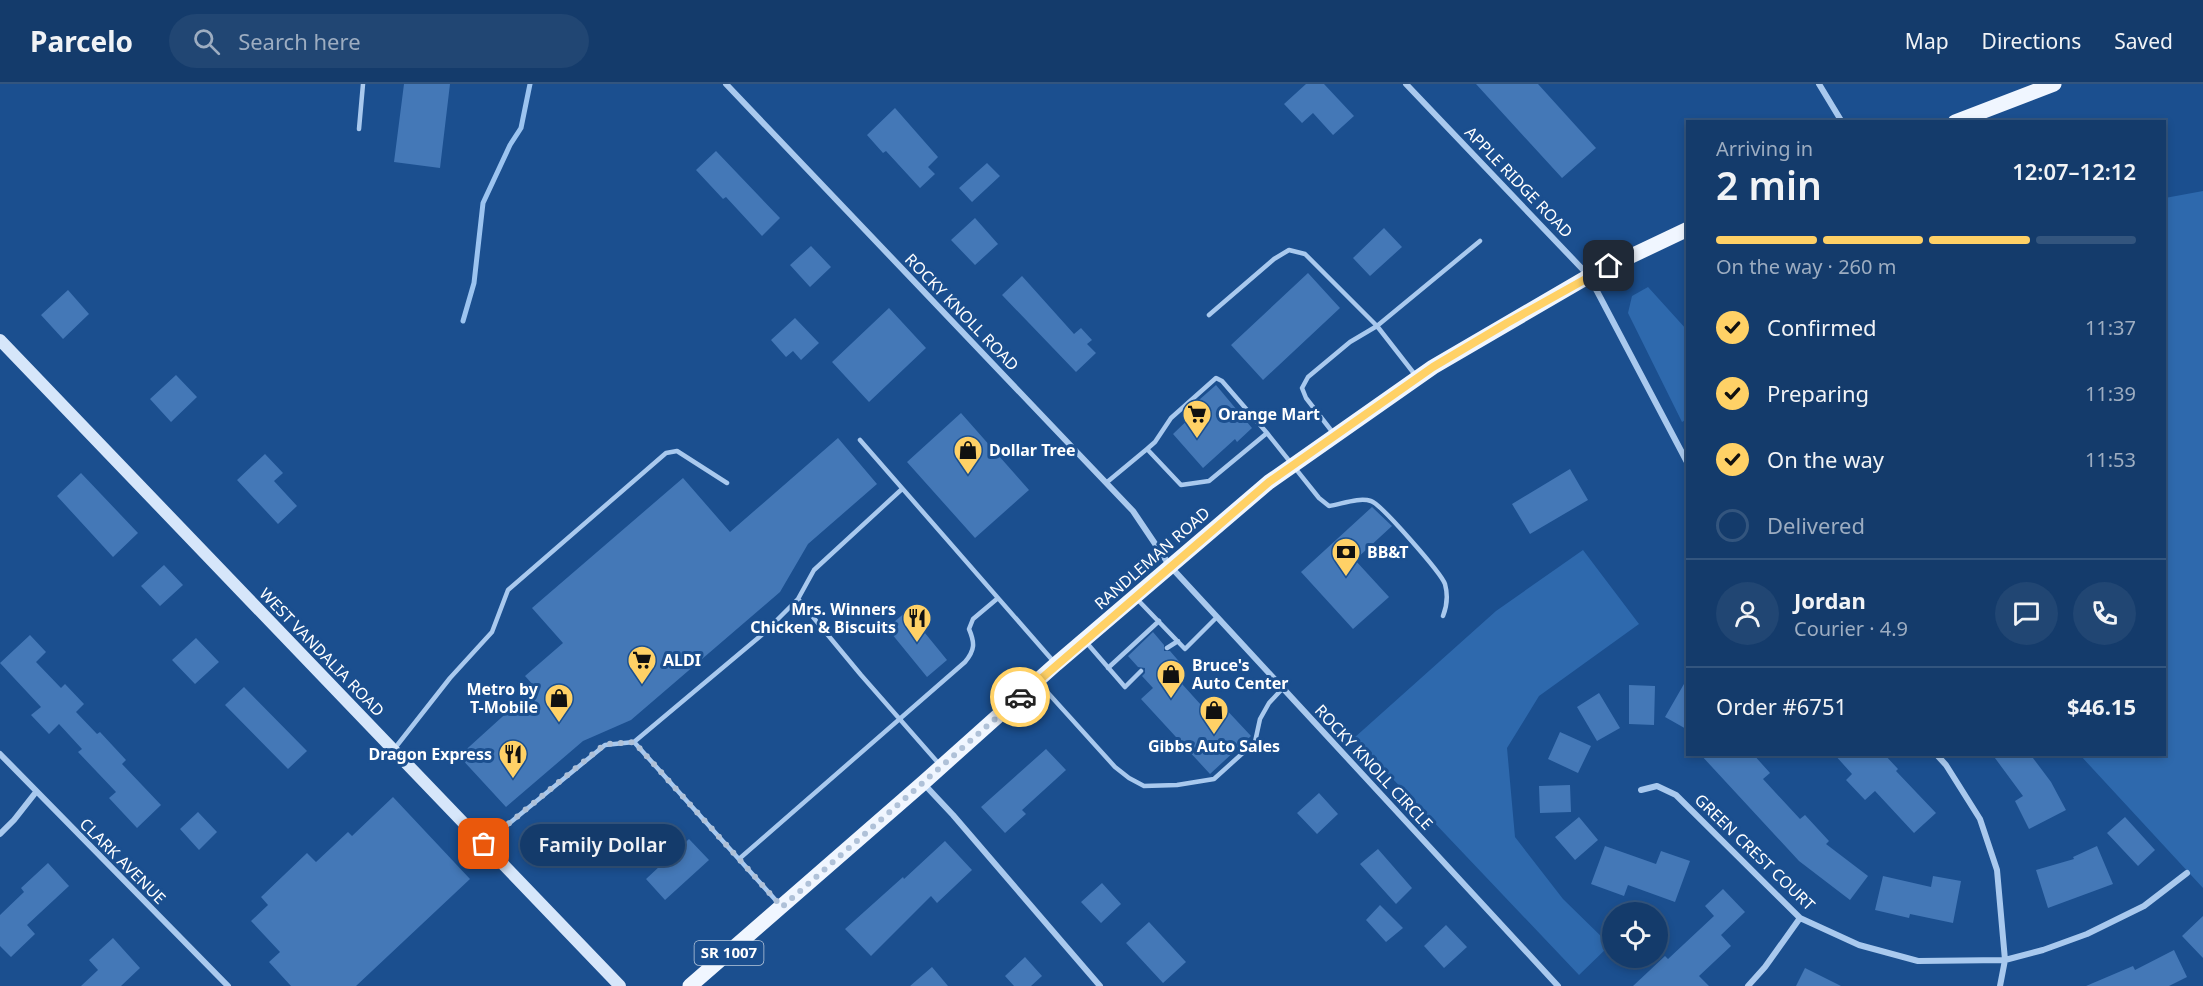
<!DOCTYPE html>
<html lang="en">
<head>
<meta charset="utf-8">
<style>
  :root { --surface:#143b6b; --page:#214673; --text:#f1f3f6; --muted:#9dadc1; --line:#33557e; --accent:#ffd166 }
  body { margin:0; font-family:"Noto Sans",sans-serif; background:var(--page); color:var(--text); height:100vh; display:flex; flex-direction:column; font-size:22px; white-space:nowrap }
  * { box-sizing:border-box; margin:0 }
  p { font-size:20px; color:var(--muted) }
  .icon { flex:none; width:33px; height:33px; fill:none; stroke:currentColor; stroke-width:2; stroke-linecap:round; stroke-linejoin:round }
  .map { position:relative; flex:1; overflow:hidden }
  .details { position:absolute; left:1686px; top:36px; width:480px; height:636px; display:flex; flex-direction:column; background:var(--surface); border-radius:0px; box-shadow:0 3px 9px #0003,0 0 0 2px var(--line) }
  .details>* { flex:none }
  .buttons { position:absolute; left:1602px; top:818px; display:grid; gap:12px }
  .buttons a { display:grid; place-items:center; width:66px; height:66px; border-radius:50%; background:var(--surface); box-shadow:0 3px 9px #0003,0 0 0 2px var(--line); font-size:30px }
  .pin { position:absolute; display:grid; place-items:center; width:51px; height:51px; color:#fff; margin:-26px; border-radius:12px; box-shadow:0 3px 9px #0006 }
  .courier { position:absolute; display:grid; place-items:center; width:60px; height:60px; margin:-30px; border:4px solid #ffd166; border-radius:50%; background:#fff; color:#222; box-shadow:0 2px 8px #0007 }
  .bubble { position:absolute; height:42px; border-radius:21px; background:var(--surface); box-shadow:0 3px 9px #0003,0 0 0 2px var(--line); font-size:20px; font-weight:600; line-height:42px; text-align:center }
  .headline em { font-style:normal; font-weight:600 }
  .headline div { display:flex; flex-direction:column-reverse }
  .headline { display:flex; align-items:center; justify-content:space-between; height:102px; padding:0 30px }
  h1 { font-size:39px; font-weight:600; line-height:45px }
  .bar { display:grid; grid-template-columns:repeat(4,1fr); gap:9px 6px; align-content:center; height:72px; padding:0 30px }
  .bar i { height:8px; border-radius:4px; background:var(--line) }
  .bar .on { background:var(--accent) }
  .bar p { grid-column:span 4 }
  .line { display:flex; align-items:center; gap:15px; padding:0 30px; border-top:2px solid var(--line) }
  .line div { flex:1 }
  .round { display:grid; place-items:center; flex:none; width:63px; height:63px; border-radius:32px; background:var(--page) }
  ol { padding:0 30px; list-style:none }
  li { display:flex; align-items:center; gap:18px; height:66px }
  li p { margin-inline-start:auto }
  li .icon { padding:6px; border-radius:50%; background:var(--accent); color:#111; stroke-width:4 }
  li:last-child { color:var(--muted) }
  li i { width:33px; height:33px; border:3px solid var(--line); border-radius:50% }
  header { display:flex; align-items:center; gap:36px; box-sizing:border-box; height:84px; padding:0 30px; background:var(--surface); border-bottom:2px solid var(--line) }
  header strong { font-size:28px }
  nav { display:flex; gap:33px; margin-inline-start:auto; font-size:21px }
  .search { width:420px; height:54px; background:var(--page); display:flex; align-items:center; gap:15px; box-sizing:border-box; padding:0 21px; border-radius:33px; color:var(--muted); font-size:22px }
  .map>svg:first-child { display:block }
</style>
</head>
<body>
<header>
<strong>Parcelo</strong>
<div class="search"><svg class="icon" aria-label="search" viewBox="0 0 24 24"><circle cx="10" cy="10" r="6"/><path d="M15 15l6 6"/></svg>Search here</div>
<nav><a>Map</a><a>Directions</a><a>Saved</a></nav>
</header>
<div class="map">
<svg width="2203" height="902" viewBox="0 0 2203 902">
  <rect width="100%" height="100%" fill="#1b4f8f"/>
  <path fill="#2e69ad" d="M2203 107V804L2080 671 2164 670 2165 114Z
    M1648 203 1687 246V335L1682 338 1628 229 1632 212Z
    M1583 466 1639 540 1539 612 1507 664 1515 753 1563 815 1610 861 1579 891 1354 654 1496 527Z"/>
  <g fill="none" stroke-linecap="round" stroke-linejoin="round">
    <path stroke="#9cc4f0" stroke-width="5" d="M463 237 474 199 483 119 510 61 521 44 530 0"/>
  </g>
  <path fill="#4478b7" d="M404 0H450L440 84 394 78Z
    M1306 0H1324L1354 32 1333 51 1313 29 1302 39 1284 20Z
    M1476 0H1538L1596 64 1562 94Z
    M895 24 938 73 928 83 935 90 920 104 886 67 883 69 867 51Z
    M716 67 780 134 762 152 726 113 723 115 696 86Z
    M987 79 1000 92 972 118 959 104Z
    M975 134 998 160 975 181 951 156Z
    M1384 144 1402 163 1370 192 1353 174Z
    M811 162 831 183 810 203 790 181Z
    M1308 189 1340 224 1263 296 1231 261Z
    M1022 192 1074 250 1081 244 1092 256 1087 260 1096 269 1076 288 1002 211Z
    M68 206 89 230 63 255 41 231Z
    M889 224 926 264 869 318 832 278Z
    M795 234 819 259 801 276 793 267 786 273 771 256Z
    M176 291 197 313 171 338 150 315Z
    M1216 301 1252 344 1237 358 1235 355 1203 384 1173 350 1196 328 1191 323Z
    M961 329 1029 406 975 454 907 378Z
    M838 354 877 400 808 460 780 508 631 636 583 657 506 723 459 672 535 603 525 592 563 559 532 524 683 394 730 448Z
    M265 370 283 389 274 397 297 422 278 440 237 396Z
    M1570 385 1588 416 1530 450 1512 420Z
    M81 389 138 449 113 473 57 412Z
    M1372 423 1392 442 1355 476 1389 513 1353 545 1301 488Z
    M164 481 183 501 160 522 141 502Z
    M907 527 947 576 927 593 887 544Z
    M1153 548 1164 561V567H1170L1183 582 1173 590 1211 632 1222 621 1251 652 1210 690 1141 615 1153 604 1142 592 1145 589V584L1138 583 1128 572Z
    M30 551 46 568 36 578 61 604 65 600 84 620 76 628 97 650 100 648 126 676 122 680 161 721 137 744 109 714 116 708 78 668 82 665 59 640 49 650 31 631 41 623 0 579Z
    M196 554 219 578 195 600 172 576Z
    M1688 593V646L1665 633Z
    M1629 601 1655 602 1654 641 1629 640Z
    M244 603 307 667 288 685 225 621Z
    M1599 609 1620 644 1597 657 1577 623Z
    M1560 648 1591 662 1578 689 1548 675Z
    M1046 665 1066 686 1022 726 1026 730 1005 749 981 723Z
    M1700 670H1753L1770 689 1763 695 1800 735 1805 731 1829 757 1826 760 1868 792 1850 816 1799 777Z
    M1834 670H1884L1898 685 1896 687 1936 729 1914 749 1875 707 1865 716 1846 696 1852 690Z
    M1992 670H2030L2051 698 2066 726 2029 745 2015 717 2023 712Z
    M1570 701 1571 728 1540 729 1539 702Z
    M1319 709 1338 730 1317 750 1297 729Z
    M393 713 470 795 356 902H291L269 878 280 868 251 837 268 821 261 813 307 769 316 778 348 748 352 752Z
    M198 728 217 748 199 766 180 745Z
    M1579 733 1598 756 1575 776 1555 753Z
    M2125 733 2155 766 2138 782 2107 749Z
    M689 755 709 776 665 816 646 795Z
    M945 757 972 786 937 819 931 812 871 872 845 845 903 793 904 795Z
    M1605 762 1656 780 1661 767 1690 777 1675 818 1628 801 1624 812 1591 800Z
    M2097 762 2113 800 2048 824 2036 786 2074 775 2073 773Z
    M1378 765 1412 804 1396 820 1360 780Z
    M48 779 69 802 27 841 35 850 11 873 0 862V831L24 808 21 804Z
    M1883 792 1931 803 1933 792 1961 797 1953 839 1910 830 1909 834 1875 826Z
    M1102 799 1121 820 1101 839 1081 818Z
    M1723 805 1745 828 1721 851 1731 862 1699 892 1709 902H1633L1665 872 1668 875 1714 832 1705 822Z
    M1380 821 1403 844 1386 858 1366 836Z
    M2203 832V874L2182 852Z
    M1149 838 1186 878 1163 899 1126 859Z
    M1446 841 1467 863 1444 884 1424 862Z
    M113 854 140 884 121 902H81L98 886 89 876Z
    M2174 866 2187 893 2169 902H2086L2133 882 2135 886Z
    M1025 873 1042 892 1031 902H1014L1005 892Z
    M932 883 948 902H910Z
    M1805 884 1841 902H1796Z"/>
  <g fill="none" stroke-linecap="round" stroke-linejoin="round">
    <path stroke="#a9c9ee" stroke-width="4.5" d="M359 45 363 0
      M1209 231 1274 175 1289 166 1305 170 1377 242 1416 292
      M1334 350 1306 314 1302 304 1308 293 1350 258 1377 242 1480 157
      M860 356 1054 578
      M1147 365 1155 358 1171 334 1216 294 1222 297 1267 349
      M1106 399 1147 365 1181 401 1209 397 1267 349 1319 414 1329 422C1342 420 1359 413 1371 417 1381 420 1441 489 1445 500 1448 511 1447 522 1443 532
      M798 515 814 486 902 405
      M1137 515 1185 565 1217 533
      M1086 558 1125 603 1141 587
      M1167 564 1178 557
      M1108 584 1159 537
      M1039 599 1115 683 1129 694 1144 702 1177 701 1214 695 1255 658 1260 635 1269 619 1283 604
      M634 658 780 821
      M395 664 450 594 492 548 508 506 666 369 677 367 727 399
      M484 760 605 661 634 658 764 549 798 515 861 591 940 681
      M739 775 965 578C975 566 975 559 969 545L973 535 998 514"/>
    <path stroke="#a9c9ee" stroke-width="6" d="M726 0 1133 427 1170 482 1558 902
      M1406 0 1589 192 1688 380
      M1819 0 1842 38
      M0 670 228 902
      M1936 670 1946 681 1980 735 1997 786 2005 876 2000 902
      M923 699 953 731 1100 902
      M1641 706 1657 702 1676 711 1800 834 1859 861 1918 877 2005 876 2043 866 2087 850 2144 822 2187 789
      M0 750 14 736 36 708
      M1748 902 1765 883 1800 834"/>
    <path stroke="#d6e6fa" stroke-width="12" d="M0 256 620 902"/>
    <path stroke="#f0f6ff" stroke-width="15" d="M1955 38 2054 0
      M690 902 923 699 1056 580 1269 398 1433 283 1589 192 1688 145"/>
  </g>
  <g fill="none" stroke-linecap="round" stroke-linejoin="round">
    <path stroke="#afc1d8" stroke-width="6" stroke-dasharray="0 10.8" d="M484 760 605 660 634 658 782 823 1020 613"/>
    <path stroke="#ffd166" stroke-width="8" d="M1020 613 1269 398 1433 283 1507 239 1609 182"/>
  </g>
  <defs>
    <g id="supermarket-pin" transform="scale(1.5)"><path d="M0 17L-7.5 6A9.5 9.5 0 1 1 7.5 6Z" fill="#ffd166" stroke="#1b4f8f"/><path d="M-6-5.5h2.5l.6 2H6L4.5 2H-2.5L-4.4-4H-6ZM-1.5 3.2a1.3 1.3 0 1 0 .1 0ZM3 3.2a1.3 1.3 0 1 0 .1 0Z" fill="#111"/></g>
    <g id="shop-pin" transform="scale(1.5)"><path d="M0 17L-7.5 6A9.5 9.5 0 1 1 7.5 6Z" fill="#ffd166" stroke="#1b4f8f"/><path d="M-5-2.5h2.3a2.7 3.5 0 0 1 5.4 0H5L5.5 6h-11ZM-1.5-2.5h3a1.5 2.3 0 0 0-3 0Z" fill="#111"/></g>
    <g id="bank-pin" transform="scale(1.5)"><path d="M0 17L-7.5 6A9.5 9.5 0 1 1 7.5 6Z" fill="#ffd166" stroke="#1b4f8f"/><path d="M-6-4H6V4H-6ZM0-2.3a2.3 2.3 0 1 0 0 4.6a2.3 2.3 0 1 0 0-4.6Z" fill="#111"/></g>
    <g id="restaurant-pin" transform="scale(1.5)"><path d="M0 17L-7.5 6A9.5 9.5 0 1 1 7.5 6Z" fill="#ffd166" stroke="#1b4f8f"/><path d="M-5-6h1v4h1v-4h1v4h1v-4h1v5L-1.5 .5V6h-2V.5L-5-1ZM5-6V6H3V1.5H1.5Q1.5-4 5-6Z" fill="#111"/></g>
  </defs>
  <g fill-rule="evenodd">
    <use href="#supermarket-pin" x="1197" y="330"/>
    <use href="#shop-pin" x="968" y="366"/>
    <use href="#bank-pin" x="1346" y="468"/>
    <use href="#restaurant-pin" x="917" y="534"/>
    <use href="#supermarket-pin" x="642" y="576"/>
    <use href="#shop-pin" x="1171" y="590"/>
    <use href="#shop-pin" x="559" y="614"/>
    <use href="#shop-pin" x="1214" y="626"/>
    <use href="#restaurant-pin" x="513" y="670"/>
  </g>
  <g text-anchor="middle" stroke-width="6" stroke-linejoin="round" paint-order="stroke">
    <rect fill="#1b4f8f" stroke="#bbcadd" stroke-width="1.5" x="694.5" y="857" width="69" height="24" rx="4.5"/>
    <g font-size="15" font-weight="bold" fill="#fff">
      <text x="729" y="874">SR 1007</text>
    </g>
    <g font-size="16" fill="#fff" stroke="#1b4f8f">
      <text transform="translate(1519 98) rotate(46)" y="6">APPLE RIDGE ROAD</text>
      <text transform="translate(962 228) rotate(46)" y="6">ROCKY KNOLL ROAD</text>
      <text transform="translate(1152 474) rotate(-41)" y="6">RANDLEMAN ROAD</text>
      <text transform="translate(322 568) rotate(46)" y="6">WEST VANDALIA ROAD</text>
      <text transform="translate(1374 683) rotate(47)" y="6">ROCKY KNOLL CIRCLE</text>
      <text transform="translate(1755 768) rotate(44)" y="6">GREEN CREST COURT</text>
      <text transform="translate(123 777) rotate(45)" y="6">CLARK AVENUE</text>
    </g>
    <g font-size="16" font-weight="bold" fill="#fff" stroke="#1b4f8f" text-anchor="start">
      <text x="1218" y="336">Orange Mart</text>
      <text x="989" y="372">Dollar Tree</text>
      <text x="1367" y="474">BB&amp;T</text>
      <text x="896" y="531" text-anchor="end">Mrs. Winners<tspan x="896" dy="18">Chicken &amp; Biscuits</tspan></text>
      <text x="663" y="582">ALDI</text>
      <text x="1192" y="587">Bruce's<tspan x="1192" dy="18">Auto Center</tspan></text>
      <text x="538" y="611" text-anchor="end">Metro by<tspan x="538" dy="18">T-Mobile</tspan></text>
      <text x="1214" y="668" text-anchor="middle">Gibbs Auto Sales</text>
      <text x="492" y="676" text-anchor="end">Dragon Express</text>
    </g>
  </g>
</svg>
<div class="buttons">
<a><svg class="icon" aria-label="locate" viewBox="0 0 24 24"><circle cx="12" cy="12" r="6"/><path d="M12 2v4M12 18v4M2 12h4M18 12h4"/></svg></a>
</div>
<div class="pin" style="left:484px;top:760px;background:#ea580c"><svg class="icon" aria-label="bag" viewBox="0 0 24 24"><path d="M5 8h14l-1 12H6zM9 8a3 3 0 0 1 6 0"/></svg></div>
<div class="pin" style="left:1609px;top:182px;background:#1f2937"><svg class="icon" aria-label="home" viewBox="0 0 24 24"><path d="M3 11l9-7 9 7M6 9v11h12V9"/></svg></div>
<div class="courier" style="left:1020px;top:613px"><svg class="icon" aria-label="car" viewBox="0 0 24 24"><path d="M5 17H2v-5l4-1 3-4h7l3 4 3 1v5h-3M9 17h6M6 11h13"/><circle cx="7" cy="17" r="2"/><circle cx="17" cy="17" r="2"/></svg></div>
<div class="bubble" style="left:520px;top:740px;width:165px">Family Dollar</div>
<section class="details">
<div class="headline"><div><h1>2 min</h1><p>Arriving in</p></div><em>12:07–12:12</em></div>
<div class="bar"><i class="on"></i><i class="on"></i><i class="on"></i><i></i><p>On the way · 260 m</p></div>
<ol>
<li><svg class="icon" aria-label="check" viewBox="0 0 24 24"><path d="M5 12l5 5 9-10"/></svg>Confirmed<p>11:37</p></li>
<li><svg class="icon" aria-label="check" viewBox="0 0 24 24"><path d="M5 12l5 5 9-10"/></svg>Preparing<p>11:39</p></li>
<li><svg class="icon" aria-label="check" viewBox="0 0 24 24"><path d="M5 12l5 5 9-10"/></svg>On the way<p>11:53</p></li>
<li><i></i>Delivered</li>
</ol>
<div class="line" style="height:108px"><a class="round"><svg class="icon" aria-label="person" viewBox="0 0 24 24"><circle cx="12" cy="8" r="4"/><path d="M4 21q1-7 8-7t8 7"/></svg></a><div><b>Jordan</b><p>Courier · 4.9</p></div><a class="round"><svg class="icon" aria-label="chat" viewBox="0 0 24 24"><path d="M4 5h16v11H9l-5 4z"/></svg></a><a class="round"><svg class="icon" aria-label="phone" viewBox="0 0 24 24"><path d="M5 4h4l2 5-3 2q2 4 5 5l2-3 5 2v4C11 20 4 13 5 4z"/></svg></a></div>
<div class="line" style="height:78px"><div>Order #6751</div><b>$46.15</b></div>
</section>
</div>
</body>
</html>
